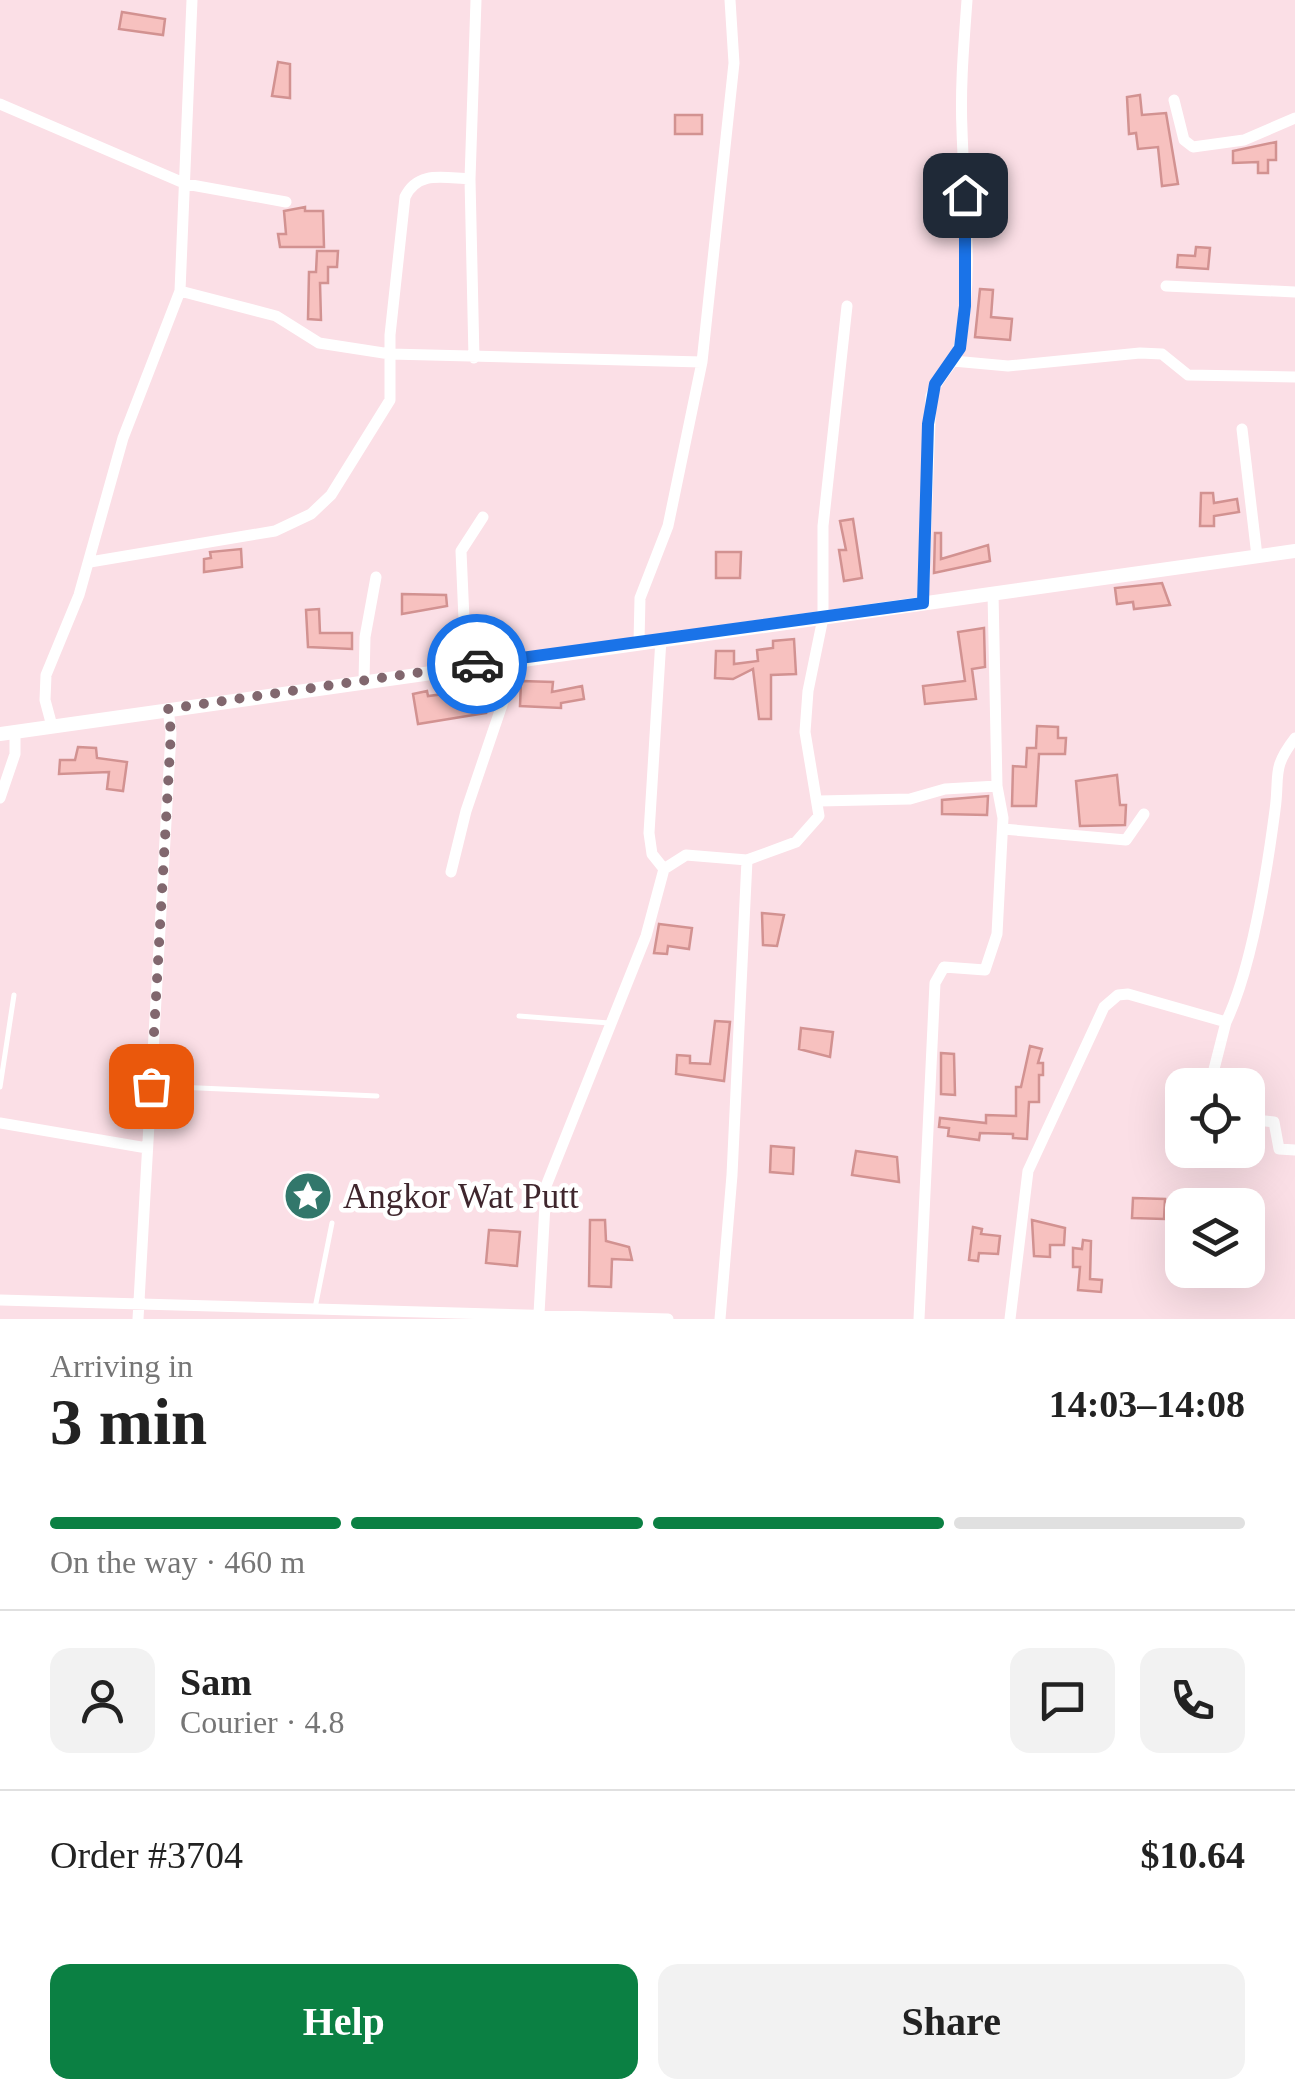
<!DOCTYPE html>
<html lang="en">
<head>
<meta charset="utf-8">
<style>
  :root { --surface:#fff; --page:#f2f2f2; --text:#222; --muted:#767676; --line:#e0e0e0; --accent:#0b8043 }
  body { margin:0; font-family:"Times New Roman",serif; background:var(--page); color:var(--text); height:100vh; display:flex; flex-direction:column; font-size:38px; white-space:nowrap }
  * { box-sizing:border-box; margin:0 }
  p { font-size:32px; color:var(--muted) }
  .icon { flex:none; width:55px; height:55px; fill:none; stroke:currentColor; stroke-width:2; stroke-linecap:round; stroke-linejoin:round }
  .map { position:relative; height:1319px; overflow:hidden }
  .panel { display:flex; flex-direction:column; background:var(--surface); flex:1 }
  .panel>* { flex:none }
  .controls { position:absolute; left:1165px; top:1068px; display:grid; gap:20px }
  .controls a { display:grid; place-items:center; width:100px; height:100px; border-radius:20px; background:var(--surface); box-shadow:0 10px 40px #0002; font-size:50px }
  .pin { position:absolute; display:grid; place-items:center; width:85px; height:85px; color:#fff; margin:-42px; border-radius:20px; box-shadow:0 5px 15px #0006 }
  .courier { position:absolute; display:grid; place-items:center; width:100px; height:100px; margin:-50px; border:8px solid #1a73e8; border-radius:50%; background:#fff; color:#222; box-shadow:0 2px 12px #0007 }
  .head em { font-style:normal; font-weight:600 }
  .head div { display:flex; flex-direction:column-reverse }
  .head { display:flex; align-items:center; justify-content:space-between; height:170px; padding:0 50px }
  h1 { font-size:65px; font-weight:600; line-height:75px }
  .bar { display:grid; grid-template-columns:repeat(4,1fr); gap:15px 10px; align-content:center; height:120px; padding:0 50px }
  .bar i { height:12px; border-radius:8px; background:var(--line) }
  .bar .on { background:var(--accent) }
  .bar p { grid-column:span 4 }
  .line { display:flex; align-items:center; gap:25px; padding:0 50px; border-top:2px solid var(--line) }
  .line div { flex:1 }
  .round { display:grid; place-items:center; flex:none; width:105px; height:105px; border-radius:20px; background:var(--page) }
  .button { display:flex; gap:20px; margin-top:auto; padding:20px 50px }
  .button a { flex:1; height:115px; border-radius:20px; background:var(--accent); color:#fff; font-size:40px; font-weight:600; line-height:115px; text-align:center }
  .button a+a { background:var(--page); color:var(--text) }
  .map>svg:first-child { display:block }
</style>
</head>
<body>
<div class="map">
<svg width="1295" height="1319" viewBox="0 0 1295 1319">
  <rect width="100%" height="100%" fill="#fbdfe6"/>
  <path fill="#f7c1bf" stroke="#d29291" stroke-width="2.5" d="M122 12 165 19 163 35 119 29Z
    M278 62 290 64V98L272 96Z
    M1140 95 1142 115 1166 113 1178 184 1162 186 1158 147 1138 149 1136 133 1129 134 1127 97Z
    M675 115H702V134H675Z
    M1276 142V160H1268V173H1258V162L1233 163V151Z
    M305 207V211H323L324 247H280L278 234H286L284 211Z
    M1196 247 1210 248 1208 269 1177 267 1178 255 1195 256Z
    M317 251H338L337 267H328V283H320L321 320 308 319 309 272H316Z
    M980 289 993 290 991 317 1012 319 1010 340 975 337Z
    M1201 493H1213L1214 503 1237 499 1239 512 1214 516V526H1200Z
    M853 519 862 578 844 581 839 550H846L840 521Z
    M935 533H941V559L988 545 990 561 934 573Z
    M241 549 242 567 204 572V559L211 558 210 552Z
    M716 552H741L740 578H716Z
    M1162 583 1170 605 1134 609 1133 602 1117 604 1115 588Z
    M402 594 446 595 447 606 402 614Z
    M319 609 320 633H352V649L308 647 306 610Z
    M984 628 985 667 972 669 976 699 925 704 923 686 965 681 958 632Z
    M794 639 796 674 771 675V719H759L753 669 733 679 715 678 716 651H734V664L758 661 757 650 773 648V641Z
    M521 681 553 682 552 692 582 686 584 699 561 703V708L520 706Z
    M427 691 428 696 468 691 469 700 484 698 486 713 418 724 413 694Z
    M1037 726 1058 727V738H1066L1065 754H1039L1036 806H1012L1013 766 1026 767 1027 748H1036Z
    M78 747 96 748 97 758 127 762 123 791 107 789 109 772 59 774 60 760H75Z
    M1117 775 1120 805H1126L1125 825 1080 826 1076 781Z
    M988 796 987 815 942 814V800Z
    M762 913 784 915 777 946 763 945Z
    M659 924 692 928 689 949 668 946 667 954 654 953Z
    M715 1021 730 1022 724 1081 676 1074 677 1055 690 1056V1063L710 1064Z
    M801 1028 833 1032 830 1057 799 1049Z
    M1030 1046 1042 1049 1038 1063H1043V1075H1039V1102H1029L1027 1139 1013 1138V1134L980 1133 979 1140 948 1136 949 1128 939 1127 940 1118 986 1123V1115L1016 1116V1087H1021Z
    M941 1053 954 1054 955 1095 941 1094Z
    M771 1146 794 1148 793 1174 770 1172Z
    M856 1151 897 1157 899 1182 852 1175Z
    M1133 1198 1165 1199 1164 1219 1132 1218Z
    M590 1220H605L606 1241 629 1247 632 1260 612 1259 611 1287 589 1286Z
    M1032 1220 1065 1228 1064 1245H1050V1257L1034 1256Z
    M973 1227 982 1229 981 1234 1000 1236 998 1254 979 1253 978 1261 969 1260Z
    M489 1230 520 1232 517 1266 486 1263Z
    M1083 1240 1091 1241 1090 1279 1102 1280 1101 1292 1078 1290 1080 1267H1073V1248L1082 1249Z"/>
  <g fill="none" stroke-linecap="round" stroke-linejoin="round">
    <path stroke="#fff" stroke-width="5" d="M519 1016 609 1023
      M154 1086 377 1096
      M0 1087 14 995
      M315 1308 332 1223"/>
    <path stroke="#fff" stroke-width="11" d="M1174 100 1184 140 1193 147 1244 140 1295 118
      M0 104 186 184 286 202
      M1166 286 1295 292
      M180 291 276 316 319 343 390 354 702 362
      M474 358 470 179 476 0
      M953 361 1008 366 1140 353 1162 354 1188 375 1295 377
      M1242 429 1257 556
      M90 562 275 531 311 514 331 495 390 400V335L405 197C418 170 444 178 470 179
      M923 603 931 396C938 375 956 364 960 343 974 273 964 200 962 130 960 87 964 43 967 0
      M661 639 649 833 652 854 664 869
      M639 642 640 598 668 526 702 362 734 63 730 0
      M466 665 461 551 483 517
      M364 681 365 637 376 577
      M52 726 45 700 46 675 79 595 123 438 180 291 192 0
      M0 798 15 754V732
      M819 801 910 799 945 789 997 786
      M1003 829 1126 840 1144 814
      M451 872 466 811 504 699 505 660
      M1210 1085 1226 1022
      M1248 1119 1274 1122 1279 1149 1295 1150
      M0 1123 147 1148
      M0 1300 668 1319
      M539 1314 546 1186 646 936 664 869 686 855 747 860
      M138 1319 171 733 168 709
      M720 1319 732 1175 747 860 796 842 819 816 805 732 808 691 823 618V526L847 306
      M919 1319 935 983 944 967 985 970 997 934 1003 818 997 786 993 593
      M1010 1319 1028 1171 1104 1007 1118 995 1128 994 1226 1022C1252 968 1267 871 1275 810 1280 775 1271 769 1295 738"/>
    <path stroke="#fff" stroke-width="14" d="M0 734 1295 551"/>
  </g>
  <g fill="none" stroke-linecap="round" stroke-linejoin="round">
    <path stroke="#81676e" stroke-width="10" stroke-dasharray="0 18" d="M151 1086 171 732 168 709 477 664"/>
    <path stroke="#1a73e8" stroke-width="12" d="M477 664 923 603 928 424 935 384 960 348 965 306V195"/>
  </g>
  <defs>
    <g id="sight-disc" transform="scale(2.5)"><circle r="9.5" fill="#32776b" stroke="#fff"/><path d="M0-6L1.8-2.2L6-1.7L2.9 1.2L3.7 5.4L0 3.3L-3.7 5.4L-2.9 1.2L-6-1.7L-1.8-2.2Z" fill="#fff"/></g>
  </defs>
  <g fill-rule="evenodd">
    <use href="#sight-disc" x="308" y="1196"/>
  </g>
  <g text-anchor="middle" stroke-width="9" stroke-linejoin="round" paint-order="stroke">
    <g font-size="35" fill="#3f262d" stroke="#fff" text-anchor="start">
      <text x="343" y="1208">Angkor Wat Putt</text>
    </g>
  </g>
</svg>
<div class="controls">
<a><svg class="icon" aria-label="locate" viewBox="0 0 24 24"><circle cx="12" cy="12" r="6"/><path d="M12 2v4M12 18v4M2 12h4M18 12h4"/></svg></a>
<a><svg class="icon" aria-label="layers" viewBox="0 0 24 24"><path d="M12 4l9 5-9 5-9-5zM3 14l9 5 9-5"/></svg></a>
</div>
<div class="pin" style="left:151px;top:1086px;background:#ea580c"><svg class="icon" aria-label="bag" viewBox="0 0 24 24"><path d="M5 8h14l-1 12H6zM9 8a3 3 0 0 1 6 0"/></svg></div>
<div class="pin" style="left:965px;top:195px;background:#1f2937"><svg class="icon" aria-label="home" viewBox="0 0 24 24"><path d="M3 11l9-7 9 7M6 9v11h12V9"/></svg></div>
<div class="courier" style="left:477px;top:664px"><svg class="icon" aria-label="car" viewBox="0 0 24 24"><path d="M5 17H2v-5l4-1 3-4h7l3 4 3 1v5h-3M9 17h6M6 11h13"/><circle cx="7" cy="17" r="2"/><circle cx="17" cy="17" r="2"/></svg></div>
</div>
<section class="panel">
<div class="head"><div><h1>3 min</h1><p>Arriving in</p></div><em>14:03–14:08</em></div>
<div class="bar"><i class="on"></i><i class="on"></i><i class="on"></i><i></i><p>On the way · 460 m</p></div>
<div class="line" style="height:180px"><a class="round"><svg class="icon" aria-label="person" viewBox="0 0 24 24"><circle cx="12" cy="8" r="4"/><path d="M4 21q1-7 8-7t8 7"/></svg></a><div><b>Sam</b><p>Courier · 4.8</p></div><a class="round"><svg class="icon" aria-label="chat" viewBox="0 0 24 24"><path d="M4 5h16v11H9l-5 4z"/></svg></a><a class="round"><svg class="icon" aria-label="phone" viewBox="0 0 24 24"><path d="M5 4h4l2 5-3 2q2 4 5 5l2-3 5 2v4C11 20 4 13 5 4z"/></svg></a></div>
<div class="line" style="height:130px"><div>Order #3704</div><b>$10.64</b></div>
<div class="button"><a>Help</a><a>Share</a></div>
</section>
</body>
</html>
